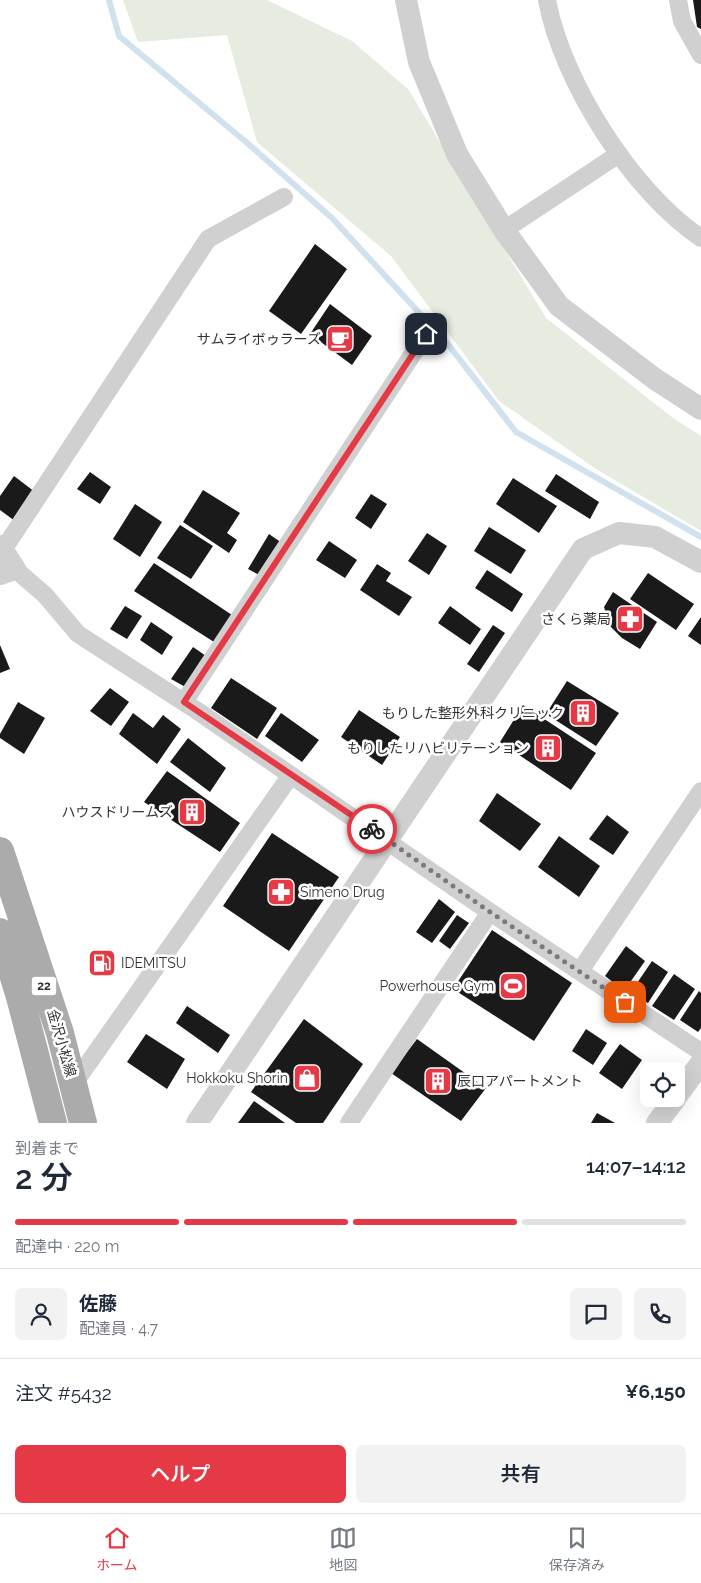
<!DOCTYPE html>
<html lang="ja">
<head>
<meta charset="utf-8">
<style>
  :root { --surface:#fff; --page:#f2f2f3; --text:#1f2937; --muted:#747a83; --line:#e0e1e3; --accent:#e63946 }
  body { margin:0; font-family:Raleway,"Noto Sans JP",sans-serif; background:var(--page); color:var(--text); height:100vh; display:flex; flex-direction:column; font-size:19px; white-space:nowrap }
  * { box-sizing:border-box; margin:0 }
  p { font-size:16px; color:var(--muted) }
  .icon { flex:none; width:28px; height:28px; fill:none; stroke:currentColor; stroke-width:2; stroke-linecap:round; stroke-linejoin:round }
  .map { position:relative; height:1123px; overflow:hidden }
  .details { display:flex; flex-direction:column; background:var(--surface); flex:1 }
  .details>* { flex:none }
  .controls { position:absolute; left:640px; top:1062px; display:grid; gap:10px }
  .controls a { display:grid; place-items:center; width:45px; height:45px; border-radius:8px; background:var(--surface); box-shadow:0 5px 20px #0002; font-size:25px }
  .pin { position:absolute; display:grid; place-items:center; width:42px; height:42px; color:#fff; margin:-21px; border-radius:10px; box-shadow:0 2px 8px #0006 }
  .courier { position:absolute; display:grid; place-items:center; width:50px; height:50px; margin:-25px; border:4px solid #e63946; border-radius:50%; background:#fff; color:#222; box-shadow:0 1px 6px #0007 }
  .head em { font-style:normal; font-weight:600 }
  .head div { display:flex; flex-direction:column-reverse }
  .head { display:flex; align-items:center; justify-content:space-between; height:85px; padding:0 15px }
  h1 { font-size:32px; font-weight:600; line-height:38px }
  .bar { display:grid; grid-template-columns:repeat(4,1fr); gap:8px 5px; align-content:center; height:60px; padding:0 15px }
  .bar i { height:6px; border-radius:4px; background:var(--line) }
  .bar .selected { background:var(--accent) }
  .bar p { grid-column:span 4 }
  .line { display:flex; align-items:center; gap:12px; padding:0 15px; border-top:1px solid var(--line) }
  .line div { flex:1 }
  .round { display:grid; place-items:center; flex:none; width:52px; height:52px; border-radius:8px; background:var(--page) }
  .button { display:flex; gap:10px; margin-top:auto; padding:10px 15px }
  .button a { flex:1; height:58px; border-radius:8px; background:var(--accent); color:#fff; font-size:20px; font-weight:600; line-height:58px; text-align:center }
  .button a+a { background:var(--page); color:var(--text) }
  .dock { display:flex; justify-content:space-around; align-items:center; height:70px; border-top:1px solid var(--line); background:var(--surface); font-size:14px; color:var(--muted) }
  .dock a { display:grid; justify-items:center; gap:2px }
  .dock .selected { color:var(--accent) }
  .map>svg:first-child { display:block }
</style>
</head>
<body>
<div class="map">
<svg width="701" height="1123" viewBox="0 0 701 1123">
  <rect width="100%" height="100%" fill="#fff"/>
  <path fill="#e6ecdf" d="M123 0H267L352 41 408 89 546 318 673 418 701 436V531L596 469 499 401 391 256 257 142 227 35 138 42Z"/>
  <g fill="none" stroke-linecap="round" stroke-linejoin="round">
    <path stroke="#cfe2ee" stroke-width="6" d="M109 0 119 36 246 142 332 218 447 343 516 432 701 537"/>
  </g>
  <path fill="#1a1a1a" d="M693 0H701V29L697 27Z
    M315 244 347 269 301 334 269 311Z
    M330 304 372 336 352 365 310 334Z
    M90 472 111 487 100 504 77 489Z
    M556 474 599 502 590 519 545 491Z
    M14 476 39 495 19 524 0 510V496Z
    M513 478 557 506 539 533 496 504Z
    M203 490 240 513 227 533 237 540 229 553 183 522Z
    M371 494 387 504 371 529 355 518Z
    M135 504 162 522 140 557 113 539Z
    M180 525 213 546 191 579 157 558Z
    M489 527 526 550 511 574 474 551Z
    M427 533 447 546 429 575 408 561Z
    M269 534 282 543 261 576 248 569Z
    M329 541 357 560 345 578 316 560Z
    M154 563 232 615 214 642 134 591Z
    M377 564 391 573 386 581 412 597 399 616 360 590Z
    M487 570 523 594 512 612 475 588Z
    M648 573 694 604 676 630 630 599Z
    M613 592 657 622 640 649 622 638 610 626 604 607Z
    M125 606 142 616 127 639 110 629Z
    M450 606 481 629 470 645 438 623Z
    M701 617V645L688 636Z
    M151 622 173 637 162 655 140 640Z
    M493 625 505 633 479 672 467 664Z
    M0 645 10 669 0 673Z
    M193 647 209 658 189 689 171 679Z
    M231 678 277 708 257 739 211 708Z
    M567 681 619 713 596 746 546 714Z
    M110 688 129 702 111 726 90 711Z
    M18 702 45 718 24 754 0 738V734Z
    M523 705 596 753 571 790 500 742Z
    M359 710 400 737 382 765 341 737Z
    M133 713 153 728 163 715 181 729 157 764 119 734Z
    M281 713 319 740 302 762 265 736Z
    M188 738 226 768 210 792 170 762Z
    M167 771 240 823 220 852 144 802Z
    M497 793 541 824 520 851 479 821Z
    M607 815 629 832 613 855 589 839Z
    M272 833 339 877 289 951 223 906Z
    M559 836 600 866 579 897 538 867Z
    M439 899 455 912 432 943 416 932Z
    M457 915 469 923 450 949 439 941Z
    M492 930 572 983 534 1041 453 989Z
    M626 946 645 961 624 991 605 976Z
    M652 961 668 972 648 1003 631 992Z
    M674 974 695 989 674 1020 652 1006Z
    M699 991 701 993V1028L698 1032 680 1020Z
    M187 1006 230 1035 218 1053 176 1023Z
    M304 1019 363 1064 323 1123H296L251 1092Z
    M586 1029 607 1043 593 1065 572 1051Z
    M146 1034 185 1059 167 1089 127 1062Z
    M417 1039 486 1088 461 1121 391 1073Z
    M620 1044 642 1060 622 1089 599 1073Z
    M254 1101 285 1123H238Z
    M597 1113 615 1123H591Z"/>
  <g fill="none" stroke-linecap="round" stroke-linejoin="round">
    <path stroke="#d0d0d0" stroke-width="18" d="M547 0C562 81 632 192 701 238
      M678 0 682 21 701 55
      M504 230 619 154
      M3 550 208 239 284 197
      M15 569 45 595 78 634 196 710 490 912 701 1052
      M184 702 426 334
      M580 971 701 791
      M73 1085 291 775
      M349 1123 490 912"/>
    <path stroke="#d0d0d0" stroke-width="22" d="M406 0 419 62 457 154 504 230 559 306 655 379 701 409
      M0 546 15 569 0 574
      M676 1097 701 1063
      M197 1123 583 549 619 533 655 537 701 562
      M657 1123 675 1099"/>
    <path stroke="#ababab" stroke-width="28" d="M0 851 60 1033 83 1123
      M0 932 20 997 53 1123"/>
  </g>
  <g fill="none" stroke-linecap="round" stroke-linejoin="round">
    <path stroke="#7a7a7a" stroke-width="5" stroke-dasharray="0 9" d="M372 829 490 912 625 1002"/>
    <path stroke="#e63946" stroke-width="6" d="M372 829 184 702 426 334"/>
  </g>
  <defs>
    <g id="cafe-square" transform="scale(1.4375)"><rect x="-9" y="-9" width="18" height="18" rx="4" fill="#e63946" stroke="#fff"/><path d="M-5.5-4.5H6V0H3Q3 3.5 0 3.5H-2.5Q-5.5 3.5-5.5 0ZM3-3.2v2h1.7v-2ZM-6 4.5H4V6H-6Z" fill="#fff"/></g>
    <g id="pharmacy-square" transform="scale(1.4375)"><rect x="-9" y="-9" width="18" height="18" rx="4" fill="#e63946" stroke="#fff"/><path d="M-2-6h4v4h4v4h-4v4h-4v-4h-4v-4h4Z" fill="#fff"/></g>
    <g id="building-square" transform="scale(1.4375)"><rect x="-9" y="-9" width="18" height="18" rx="4" fill="#e63946" stroke="#fff"/><path d="M-4-6H4V6H1V3H-1V6H-4ZM-2.5-4.3h1.7v1.8h-1.7ZM.8-4.3h1.7v1.8H.8ZM-2.5-1h1.7V.8h-1.7ZM.8-1h1.7V.8H.8Z" fill="#fff"/></g>
    <g id="fuel-square" transform="scale(1.4375)"><rect x="-9" y="-9" width="18" height="18" rx="4" fill="#e63946" stroke="#fff"/><path d="M-5.5-6h7V0h2V4h1.3V-2.5L3-4.5l.8-.8L6-3V5H2.5V1h-1V6h-7ZM-4.2-4.7v3.2H.2V-4.7Z" fill="#fff"/></g>
    <g id="stadium-square" transform="scale(1.4375)"><rect x="-9" y="-9" width="18" height="18" rx="4" fill="#e63946" stroke="#fff"/><path d="M0-5a6.5 5 0 1 0 0 10a6.5 5 0 1 0 0-10ZM-3.5-1.8h7v3.6h-7Z" fill="#fff"/></g>
    <g id="shop-square" transform="scale(1.4375)"><rect x="-9" y="-9" width="18" height="18" rx="4" fill="#e63946" stroke="#fff"/><path d="M-5-2.5h2.3a2.7 3.5 0 0 1 5.4 0H5L5.5 6h-11ZM-1.5-2.5h3a1.5 2.3 0 0 0-3 0Z" fill="#fff"/></g>
  </defs>
  <g fill-rule="evenodd">
    <use href="#cafe-square" x="340" y="339"/>
    <use href="#pharmacy-square" x="630" y="619"/>
    <use href="#building-square" x="583" y="713"/>
    <use href="#building-square" x="548" y="748"/>
    <use href="#building-square" x="192" y="812"/>
    <use href="#pharmacy-square" x="281" y="892"/>
    <use href="#fuel-square" x="102" y="963"/>
    <use href="#stadium-square" x="513" y="986"/>
    <use href="#shop-square" x="307" y="1078"/>
    <use href="#building-square" x="438" y="1081"/>
  </g>
  <g text-anchor="middle" stroke-width="5" stroke-linejoin="round" paint-order="stroke">
    <rect fill="#fff" stroke="#707070" stroke-width="1" x="31.5" y="976.5" width="25" height="19" rx="4"/>
    <g font-size="12" font-weight="bold" fill="#333">
      <text x="44" y="990">22</text>
    </g>
    <g font-size="14" fill="#333" stroke="#fff" text-anchor="end">
      <text x="321" y="344">サムライボゥラーズ</text>
      <text x="611" y="624">さくら薬局</text>
      <text x="564" y="718">もりした整形外科クリニック</text>
      <text x="529" y="753">もりしたリハビリテーション</text>
      <text x="173" y="817">ハウスドリームズ</text>
      <text x="300" y="897" text-anchor="start">Simeno Drug</text>
      <text x="121" y="968" text-anchor="start">IDEMITSU</text>
      <text x="494" y="991">Powerhouse Gym</text>
      <text x="288" y="1083">Hokkoku Shorin</text>
      <text x="457" y="1086" text-anchor="start">辰口アパートメント</text>
    </g>
    <g font-size="14" fill="#333" stroke="#fff">
      <text transform="translate(62 1043) rotate(74)" y="5">金沢小松線</text>
    </g>
  </g>
</svg>
<div class="controls">
<a><svg class="icon" aria-label="locate" viewBox="0 0 24 24"><circle cx="12" cy="12" r="6"/><path d="M12 2v4M12 18v4M2 12h4M18 12h4"/></svg></a>
</div>
<div class="pin" style="left:625px;top:1002px;background:#ea580c"><svg class="icon" aria-label="bag" viewBox="0 0 24 24"><path d="M5 8h14l-1 12H6zM9 8a3 3 0 0 1 6 0"/></svg></div>
<div class="pin" style="left:426px;top:334px;background:#1f2937"><svg class="icon" aria-label="home" viewBox="0 0 24 24"><path d="M3 11l9-7 9 7M6 9v11h12V9"/></svg></div>
<div class="courier" style="left:372px;top:829px"><svg class="icon" aria-label="bike" viewBox="0 0 24 24"><circle cx="6" cy="16" r="4"/><circle cx="18" cy="16" r="4"/><path d="M6 16l4-8h5l3 8M10 8l3 8H6M13 5h3"/></svg></div>
</div>
<section class="details">
<div class="head"><div><h1>2 分</h1><p>到着まで</p></div><em>14:07–14:12</em></div>
<div class="bar"><i class="selected"></i><i class="selected"></i><i class="selected"></i><i></i><p>配達中 · 220 m</p></div>
<div class="line" style="height:90px"><a class="round"><svg class="icon" aria-label="person" viewBox="0 0 24 24"><circle cx="12" cy="8" r="4"/><path d="M4 21q1-7 8-7t8 7"/></svg></a><div><b>佐藤</b><p>配達員 · 4.7</p></div><a class="round"><svg class="icon" aria-label="chat" viewBox="0 0 24 24"><path d="M4 5h16v11H9l-5 4z"/></svg></a><a class="round"><svg class="icon" aria-label="phone" viewBox="0 0 24 24"><path d="M5 4h4l2 5-3 2q2 4 5 5l2-3 5 2v4C11 20 4 13 5 4z"/></svg></a></div>
<div class="line" style="height:65px"><div>注文 #5432</div><b>¥6,150</b></div>
<div class="button"><a>ヘルプ</a><a>共有</a></div>
</section>
<nav class="dock">
<a class="selected"><svg class="icon" aria-label="home" viewBox="0 0 24 24"><path d="M3 11l9-7 9 7M6 9v11h12V9"/></svg>ホーム</a>
<a><svg class="icon" aria-label="map" viewBox="0 0 24 24"><path d="M3 6l6-2 6 2 6-2v14l-6 2-6-2-6 2zM9 4v14M15 6v14"/></svg>地図</a>
<a><svg class="icon" aria-label="saved" viewBox="0 0 24 24"><path d="M7 4h10v16l-5-4-5 4z"/></svg>保存済み</a>
</nav>
</body>
</html>
